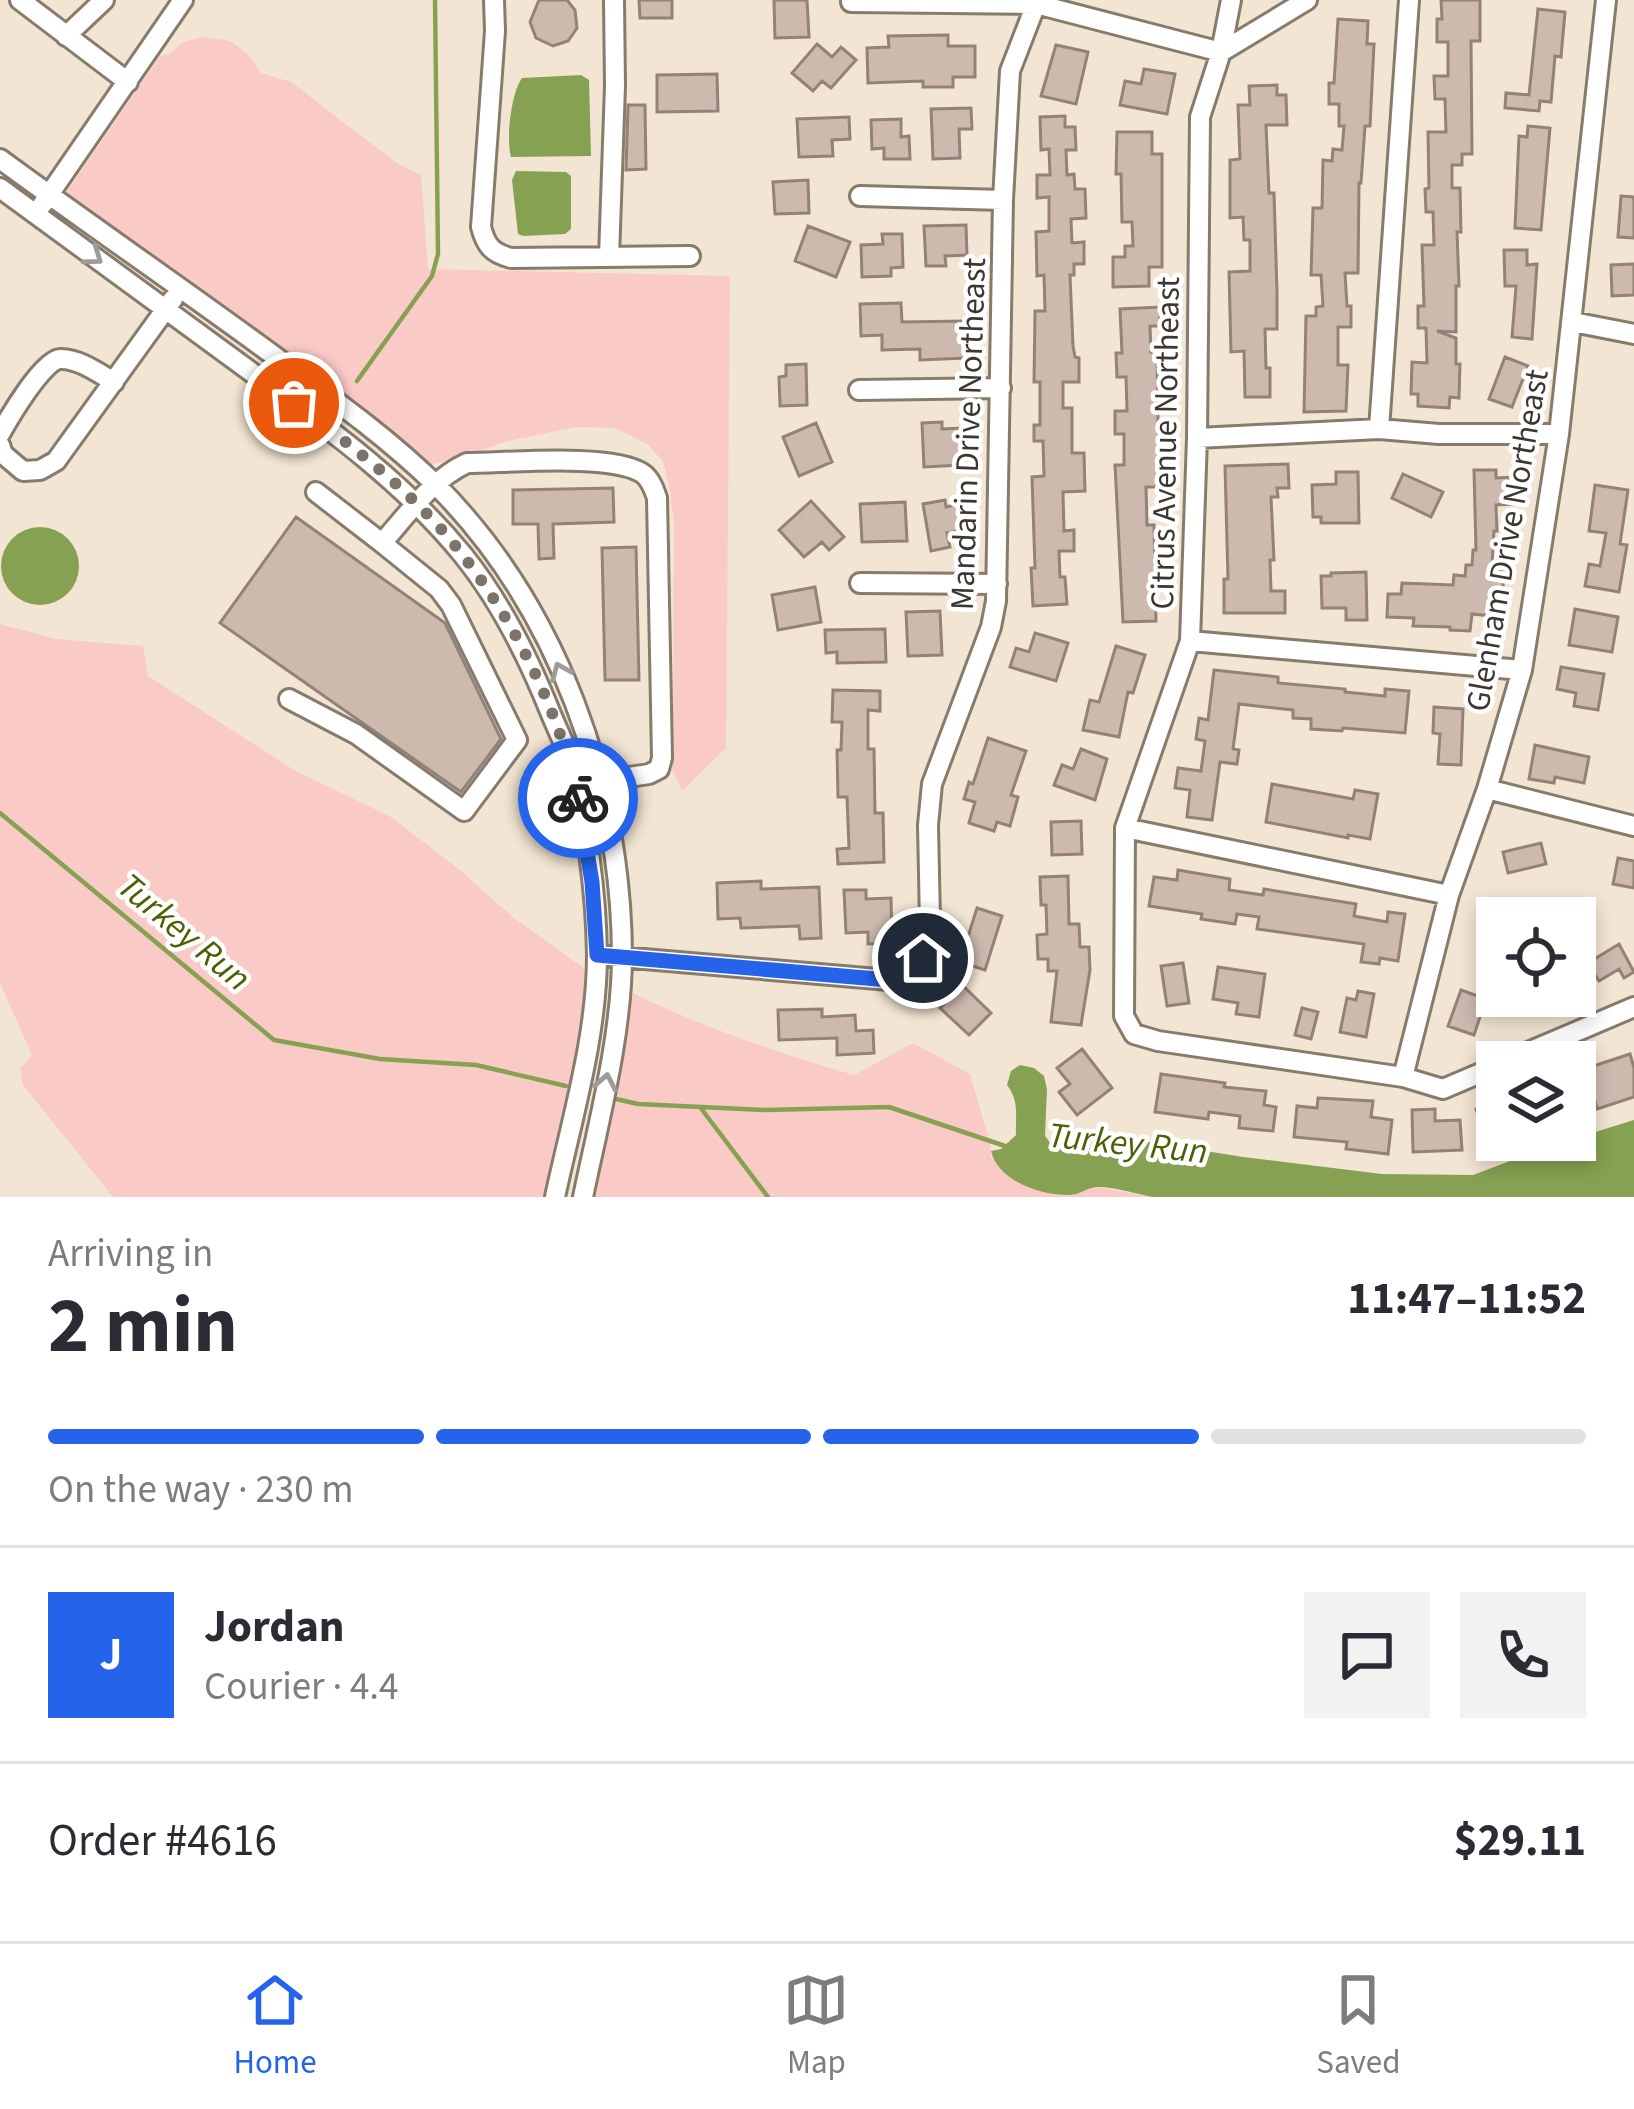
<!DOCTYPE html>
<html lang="en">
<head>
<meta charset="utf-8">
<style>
  :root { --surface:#fff; --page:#f2f2f3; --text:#2b2b33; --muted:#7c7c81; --line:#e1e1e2; --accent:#2563eb }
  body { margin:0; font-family:"Source Sans 3",sans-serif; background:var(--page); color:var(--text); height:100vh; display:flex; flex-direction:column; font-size:45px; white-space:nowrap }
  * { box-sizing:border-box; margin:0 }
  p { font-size:39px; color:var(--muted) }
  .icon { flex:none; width:66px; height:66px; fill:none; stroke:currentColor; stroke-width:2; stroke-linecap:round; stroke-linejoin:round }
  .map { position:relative; height:1197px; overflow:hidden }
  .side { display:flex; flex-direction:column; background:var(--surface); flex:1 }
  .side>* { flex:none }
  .buttons { position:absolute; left:1476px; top:897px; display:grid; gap:24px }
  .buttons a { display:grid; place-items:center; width:120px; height:120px; border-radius:0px; background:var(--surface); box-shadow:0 6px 18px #0003; font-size:60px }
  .pin { position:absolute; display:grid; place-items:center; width:102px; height:102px; color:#fff; margin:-51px; border:6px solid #fff; border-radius:50%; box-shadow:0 3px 12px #0007 }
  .courier { position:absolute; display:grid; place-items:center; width:120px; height:120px; margin:-60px; border:9px solid #2563eb; border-radius:50%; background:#fff; color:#222; box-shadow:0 3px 15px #0007 }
  .summary em { font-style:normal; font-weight:700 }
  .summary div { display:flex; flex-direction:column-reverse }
  .summary { display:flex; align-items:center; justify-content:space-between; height:204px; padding:0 48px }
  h1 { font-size:78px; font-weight:700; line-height:90px }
  .bar { display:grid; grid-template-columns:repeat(4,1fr); gap:18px 12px; align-content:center; height:144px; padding:0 48px }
  .bar i { height:15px; border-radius:9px; background:var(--line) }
  .bar .on { background:var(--accent) }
  .bar p { grid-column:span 4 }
  .line { display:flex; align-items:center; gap:30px; padding:0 48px; border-top:3px solid var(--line) }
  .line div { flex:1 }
  .round { display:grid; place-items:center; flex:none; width:126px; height:126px; border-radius:0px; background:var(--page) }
  .tab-bar { display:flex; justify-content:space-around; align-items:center; height:168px; border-top:3px solid var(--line); background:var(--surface); font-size:33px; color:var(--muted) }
  .tab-bar a { display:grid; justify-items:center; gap:6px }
  .tab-bar .on { color:var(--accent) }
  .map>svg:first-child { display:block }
</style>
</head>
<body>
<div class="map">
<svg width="1634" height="1197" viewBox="0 0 1634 1197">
  <rect width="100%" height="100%" fill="#f3e5d3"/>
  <path fill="#facac7" d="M204 37 230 41 248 54 261 73 291 82 398 164 421 175 428 269 730 276 726 748 682 791 669 762 673 717 674 525 670 489 663 461 647 444 615 428 575 427 504 442 480 451 479 456 459 458 426 466 374 419 341 395 344 390 66 193 160 56 168 55 183 42Z
    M0 624 56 639 143 646 148 676 294 770 391 817 455 866 514 918 588 971 577 1058 547 1197H113L23 1085 20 1069 32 1055 0 983Z
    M626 990C700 1026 775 1052 854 1075L913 1043 970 1074 990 1143 991 1158 1073 1195 1097 1187 1153 1197H590Z"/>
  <path fill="#87a152" d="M581 75 589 80 591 156 511 157C506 139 511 93 522 78Z
    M516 171 566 172 571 176V229L565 234 523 236 518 234 512 180Z
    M1 566a39 39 0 1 1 78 0a39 39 0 1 1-78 0Z
    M1020 1065 1034 1068 1044 1076 1047 1089 1045 1136 1051 1144 1102 1137 1131 1139 1243 1157 1382 1174 1473 1175 1550 1146 1634 1120V1197H1153C1136 1194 1113 1186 1096 1187 1087 1188 1079 1195 1069 1195 1040 1195 998 1181 991 1151L1001 1149 1016 1135C1015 1116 1020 1102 1007 1085L1011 1071Z"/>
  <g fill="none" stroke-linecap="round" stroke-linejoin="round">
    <path stroke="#87a152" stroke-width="4.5" d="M357 381 432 276 438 254 435 0
      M0 813 274 1040 380 1059 476 1065 566 1086
      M616 1099 638 1104 766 1110 889 1107 1005 1146
      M700 1107 768 1197"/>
  </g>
  <path fill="#ceb9af" stroke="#948177" stroke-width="3" d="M539 0H567L575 10 577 28 568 41 553 46 536 38 530 22Z
    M639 0H672V18H640Z
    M774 0H807L809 37 775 38Z
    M1441 0H1480V41H1471L1472 154H1462V165H1452V188H1460L1461 232H1457L1459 286H1456V332L1437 331 1456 338V364H1460L1459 398 1450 397 1449 408 1418 406V394H1411L1412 362 1427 363 1426 328H1418V306H1424L1422 245H1434L1433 212H1426L1425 189 1429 188 1428 132H1446L1445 99H1435L1434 76H1448V42H1437V19H1442Z
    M1538 9 1565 12 1561 57 1555 56 1551 102 1540 101 1539 111 1505 108 1506 93 1529 95Z
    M1338 19 1368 21 1367 44H1374L1370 126H1365L1361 183H1359L1358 273H1345L1347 306H1351V327H1338V365H1348L1346 411 1304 412 1306 316H1316V307L1323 306 1321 275H1311L1313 208H1322L1323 160 1332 161 1333 149 1342 150 1344 126H1339V104H1329V83H1334Z
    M948 35V46H975V77H953V87H923V81L868 83 867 48 889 47 888 36Z
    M817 44 832 57 841 47 856 60 831 88 822 81 813 91 792 73Z
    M1056 45 1088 52 1076 104 1041 96Z
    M1144 69 1175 74 1167 114 1120 105 1125 81 1141 84Z
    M717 74 718 111 657 112V75Z
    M1277 85V95H1286L1287 125H1266L1269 193H1274L1277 292V329H1265L1266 368H1270V397H1245L1244 351 1231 352 1229 272 1250 271V240H1244L1243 217 1230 218V160L1240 159 1238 105H1250L1249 86Z
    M628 105H645L646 169 626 170Z
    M971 108 972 129H959L960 158 933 159 931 109Z
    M1065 116V127H1075L1076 150H1066L1067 175 1074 174 1075 189H1085L1086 218 1071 219 1072 243 1084 242V264H1074V275H1070L1073 346 1075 357 1079 358V382H1063V408H1072V453H1084L1085 491 1063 492 1064 531 1074 530V551H1059L1060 577H1065L1067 604 1033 606 1031 568H1035L1032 477 1044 476 1043 441H1034V425H1040V382H1034L1035 311H1045L1044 275 1037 276 1036 232 1049 231V197L1037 198V175H1050L1049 149 1041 150 1040 117Z
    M849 117 850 139 832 140 833 156 799 157 797 119Z
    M901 119V137L909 136 910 159H884V148L872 149 871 120Z
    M1528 126 1550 128 1541 230 1515 228 1519 136 1527 137Z
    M1117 132H1152V154H1162V267H1149V286L1113 287V257H1125V246H1133L1132 222H1122L1121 174H1116Z
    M808 180 809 213 775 214 773 182Z
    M1621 196 1634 197V238L1618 237Z
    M966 225 967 255 945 256 946 266H926L924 226Z
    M808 226 850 242 836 277 795 261Z
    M882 234H902L903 267 891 268V276L862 277 861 245 883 244Z
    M1504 250H1527V265L1537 264 1532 339 1512 337 1516 286H1505Z
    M1634 264V295L1612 296 1611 265Z
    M901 303 902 322 965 321 966 358 920 360V349L882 350V335L861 336 860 304Z
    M1160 307V326H1150L1151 352H1157L1159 487H1146L1147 525H1154L1156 621 1123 622 1115 465H1124V434H1115V411H1127L1126 377H1117L1116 353H1122L1120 309Z
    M1505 357 1528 366 1512 407 1489 399Z
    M806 364 807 405 780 406 779 377 786 376V365Z
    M942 422V429L961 428 962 465 924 467 922 423Z
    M816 423 832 462 799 476 783 437Z
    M1288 464 1289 488H1277L1278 497H1271L1274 560H1270L1271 591H1285V613H1224V579H1228L1225 466Z
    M1474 470H1496V478L1513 477 1514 504 1496 505 1497 531H1494L1492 564 1493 571H1504L1501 617 1472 614 1470 631 1450 630V627L1413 626 1414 618 1387 617 1388 594H1401L1402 583 1453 585 1454 575 1465 576 1466 565H1472L1473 550H1476Z
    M1336 472H1358L1359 523H1321V517H1313L1312 485 1336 484Z
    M1403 474 1443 492 1431 517 1392 498Z
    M1595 485 1628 490 1620 544 1627 545 1619 592 1585 586 1589 564 1600 566 1606 533 1589 531Z
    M613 488 614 522 553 524 554 558 539 559 538 524H513V490Z
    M945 500 946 507 964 503 968 529 947 533 950 547 931 551 923 504Z
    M811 501 844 537 829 550 822 542 804 557 779 530Z
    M905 502 907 541 862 542 860 504Z
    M296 517 445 623 501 739 461 792 220 623Z
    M636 547 639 680H605L602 548Z
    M1366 572 1367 620H1346V608H1322L1321 576H1331V573Z
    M815 587 821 622 778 630 772 595Z
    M1575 609 1618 617 1612 652 1569 645Z
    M940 611 942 655 908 656 906 612Z
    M885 629 886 662 837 663V652L826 653 825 630Z
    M1035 633 1068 643 1056 681 1010 667 1016 648 1029 652Z
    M1116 646 1145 655 1133 693 1128 692 1119 737 1083 730 1090 700 1099 702Z
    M1561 667 1604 674 1598 710 1574 706 1576 693 1557 689Z
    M1214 670 1278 677V683L1345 689V692L1385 696V689L1409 691 1405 733 1343 728 1342 731 1311 729V719L1293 718V710L1239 704 1233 749 1239 750 1237 764 1220 762 1212 820 1187 817 1190 790 1175 788 1178 768 1201 771 1205 741 1196 739 1199 718 1208 720Z
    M833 690 880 691V711L868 710V749H874L875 813H883L884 862 838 864 837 849 849 848 847 797H838L837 750H841L842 722H832Z
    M1434 707 1463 709 1461 765 1438 764 1440 734 1433 733Z
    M988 738 1026 751 1011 795 1018 797 1010 826 997 822 994 831 969 823 975 802 964 799 969 782 973 784Z
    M1535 745 1589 757 1584 783 1555 777 1554 783 1529 779Z
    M1081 749 1107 759 1095 800 1054 785 1062 765 1073 769Z
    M1272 784 1353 799 1355 790 1378 794 1370 839 1348 835V838L1266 822Z
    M1081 821 1082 854 1052 855 1051 822Z
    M1541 843 1546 864 1508 873 1503 852Z
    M1618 858 1634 861V888L1613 884Z
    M1178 870 1230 879 1229 890 1263 895 1264 889 1356 904 1354 916 1387 922 1388 912 1405 914 1398 961 1380 958 1379 964 1361 962 1364 944 1257 929 1259 917 1237 914 1235 924 1201 919 1202 914 1149 906 1154 877 1177 880Z
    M1068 876 1069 924H1079L1080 947H1089L1090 970 1081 1025 1051 1022 1057 971H1048V959H1038L1037 935 1047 934 1046 905H1041L1040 877Z
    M761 881V889L819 887 821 938 800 939 799 926 741 928 740 918 718 919 717 883Z
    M844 890H866V899L891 898 892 943 868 944V932L846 933Z
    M977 908 1002 916 985 970 960 962Z
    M1619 944 1634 972 1624 978 1619 969 1599 981 1588 963Z
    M1183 963 1189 1003 1167 1006 1161 966Z
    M1218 967 1265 974 1259 1017 1236 1014 1238 1003 1213 999Z
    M954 977 991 1013 969 1035 940 1008 948 1000 939 992Z
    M1461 990 1486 999 1474 1035 1448 1026Z
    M1358 991 1374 994 1366 1037 1340 1032 1347 998 1356 1000Z
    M1526 996H1591L1555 1011 1553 1006 1533 1014Z
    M1302 1008 1318 1012 1311 1039 1295 1035Z
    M822 1009V1017L855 1015 856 1031 873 1030 874 1053 837 1055V1038L779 1040 778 1010Z
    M1082 1049 1112 1088 1077 1115 1059 1092 1070 1084 1057 1068Z
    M1630 1054 1634 1068V1097L1597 1109 1595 1101 1575 1107V1072Z
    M1161 1074 1225 1083 1224 1087 1266 1091 1264 1105 1276 1107 1273 1131 1239 1128 1240 1116 1209 1112 1208 1119 1155 1112Z
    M1318 1098 1373 1101 1371 1117 1392 1120 1388 1154 1346 1149 1347 1142 1294 1137 1297 1106 1317 1108Z
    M1497 1102V1132L1485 1136 1476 1109Z
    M1435 1109V1121L1460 1120 1462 1150 1413 1152 1412 1110Z"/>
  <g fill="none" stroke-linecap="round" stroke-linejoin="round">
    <g stroke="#877b6b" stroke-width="24">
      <path id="minor" d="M20 0 128 82
        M494 0 495 31 481 227C486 246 492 253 511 258L690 256
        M1231 0 1221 52 1200 117 1197 438 1190 641 1125 828 1124 1016 1134 1034 1158 1041 1403 1077 1443 1089 1497 1066
        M851 2 1036 4 1221 52 1307 0
        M66 36 104 0
        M0 159C90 225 183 289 273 355 329 396 386 436 436 485 558 607 621 785 622 955 622 1034 599 1120 583 1197
        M0 188C81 247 162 306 243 366 321 423 401 479 463 555 501 602 529 659 551 714 558 731 567 748 571 765 587 826 596 892 597 955 597 1036 572 1118 555 1197
        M860 196 1003 200
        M42 205 183 0
        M609 257 615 86 614 0
        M1573 322 1634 334
        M859 390 1001 388
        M1379 429 1409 0
        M0 434C9 418 43 360 60 359 78 358 100 374 114 382
        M1197 438 1379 429 1439 434H1559
        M0 445 3 454 23 471 40 470 56 461 173 299
        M316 492 382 543C407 515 432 479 467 463 506 463 611 453 642 473 650 478 654 489 657 498L662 758 659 769 649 774 589 783
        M860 583 997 584
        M1190 641 1522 670
        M289 699 356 734 464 811 517 740 451 605 439 589 382 543
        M1487 789 1634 826
        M1125 828 1449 895
        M597 955 889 980 900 979 913 972 926 950 930 922 928 825 932 784 991 627 996 601 1003 200 1010 71 1036 4 1035 0
        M1505 1062 1634 1007
        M1403 1077 1449 895 1487 789 1522 670 1559 434 1606 0"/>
    </g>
    <use href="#minor" stroke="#fff" stroke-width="18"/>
  </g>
  <defs><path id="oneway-chevron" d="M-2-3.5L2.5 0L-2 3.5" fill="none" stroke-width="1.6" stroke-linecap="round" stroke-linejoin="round" transform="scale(3)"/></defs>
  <g stroke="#9e9b98">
    <use href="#oneway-chevron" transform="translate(94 257) rotate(36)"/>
    <use href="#oneway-chevron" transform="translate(560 671) rotate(-113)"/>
    <use href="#oneway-chevron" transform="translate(606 1082) rotate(-79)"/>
  </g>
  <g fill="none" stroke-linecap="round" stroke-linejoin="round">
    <path stroke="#7c7469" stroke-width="12" stroke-dasharray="0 21.6" d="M294 403C341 438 388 473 429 516 499 589 557 699 578 798"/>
    <path stroke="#2563eb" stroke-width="15" d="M578 798 592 882 597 955 889 980 908 976 923 958"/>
  </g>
  <g text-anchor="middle" stroke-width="9" stroke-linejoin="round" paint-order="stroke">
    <g font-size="33" fill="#3c3730" stroke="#fff">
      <text transform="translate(967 434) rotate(-88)" y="12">Mandarin Drive Northeast</text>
      <text transform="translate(1164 443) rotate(-89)" y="12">Citrus Avenue Northeast</text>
      <text transform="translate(1506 540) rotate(-80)" y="12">Glenham Drive Northeast</text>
    </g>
    <g font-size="36" font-style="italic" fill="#496003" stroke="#fff">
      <text transform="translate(185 931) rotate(40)" y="13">Turkey Run</text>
      <text transform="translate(1128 1142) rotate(6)" y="13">Turkey Run</text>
    </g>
  </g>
</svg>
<div class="buttons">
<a><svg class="icon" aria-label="locate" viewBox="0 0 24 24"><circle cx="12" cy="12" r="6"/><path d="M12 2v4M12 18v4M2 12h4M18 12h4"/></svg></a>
<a><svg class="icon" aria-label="layers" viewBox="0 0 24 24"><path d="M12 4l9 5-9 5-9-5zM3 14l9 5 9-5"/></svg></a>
</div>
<div class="pin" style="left:294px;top:403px;background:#ea580c"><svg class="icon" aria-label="bag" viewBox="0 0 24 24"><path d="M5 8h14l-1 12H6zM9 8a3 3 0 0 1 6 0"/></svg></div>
<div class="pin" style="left:923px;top:958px;background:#1f2937"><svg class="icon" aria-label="home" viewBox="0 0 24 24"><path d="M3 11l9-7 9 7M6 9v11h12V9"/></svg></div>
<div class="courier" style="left:578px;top:798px"><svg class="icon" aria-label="bike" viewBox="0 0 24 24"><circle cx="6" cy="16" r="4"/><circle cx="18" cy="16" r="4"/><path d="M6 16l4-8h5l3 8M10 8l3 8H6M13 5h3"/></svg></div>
</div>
<section class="side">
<div class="summary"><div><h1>2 min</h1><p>Arriving in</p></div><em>11:47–11:52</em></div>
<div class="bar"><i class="on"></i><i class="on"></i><i class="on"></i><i></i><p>On the way · 230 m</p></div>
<div class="line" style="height:216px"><b class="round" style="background:var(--accent);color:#fff">J</b><div><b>Jordan</b><p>Courier · 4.4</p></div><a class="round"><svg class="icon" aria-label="chat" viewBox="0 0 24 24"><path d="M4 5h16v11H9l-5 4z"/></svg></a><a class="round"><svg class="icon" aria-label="phone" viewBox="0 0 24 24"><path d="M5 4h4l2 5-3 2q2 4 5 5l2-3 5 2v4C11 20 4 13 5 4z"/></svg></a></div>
<div class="line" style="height:156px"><div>Order #4616</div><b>$29.11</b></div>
</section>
<nav class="tab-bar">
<a class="on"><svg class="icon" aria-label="home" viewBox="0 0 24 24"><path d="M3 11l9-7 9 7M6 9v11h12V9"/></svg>Home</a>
<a><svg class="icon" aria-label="map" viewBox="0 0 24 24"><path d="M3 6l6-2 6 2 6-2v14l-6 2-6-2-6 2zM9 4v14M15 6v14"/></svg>Map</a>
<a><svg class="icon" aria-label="saved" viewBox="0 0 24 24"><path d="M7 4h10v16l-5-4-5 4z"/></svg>Saved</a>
</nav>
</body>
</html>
